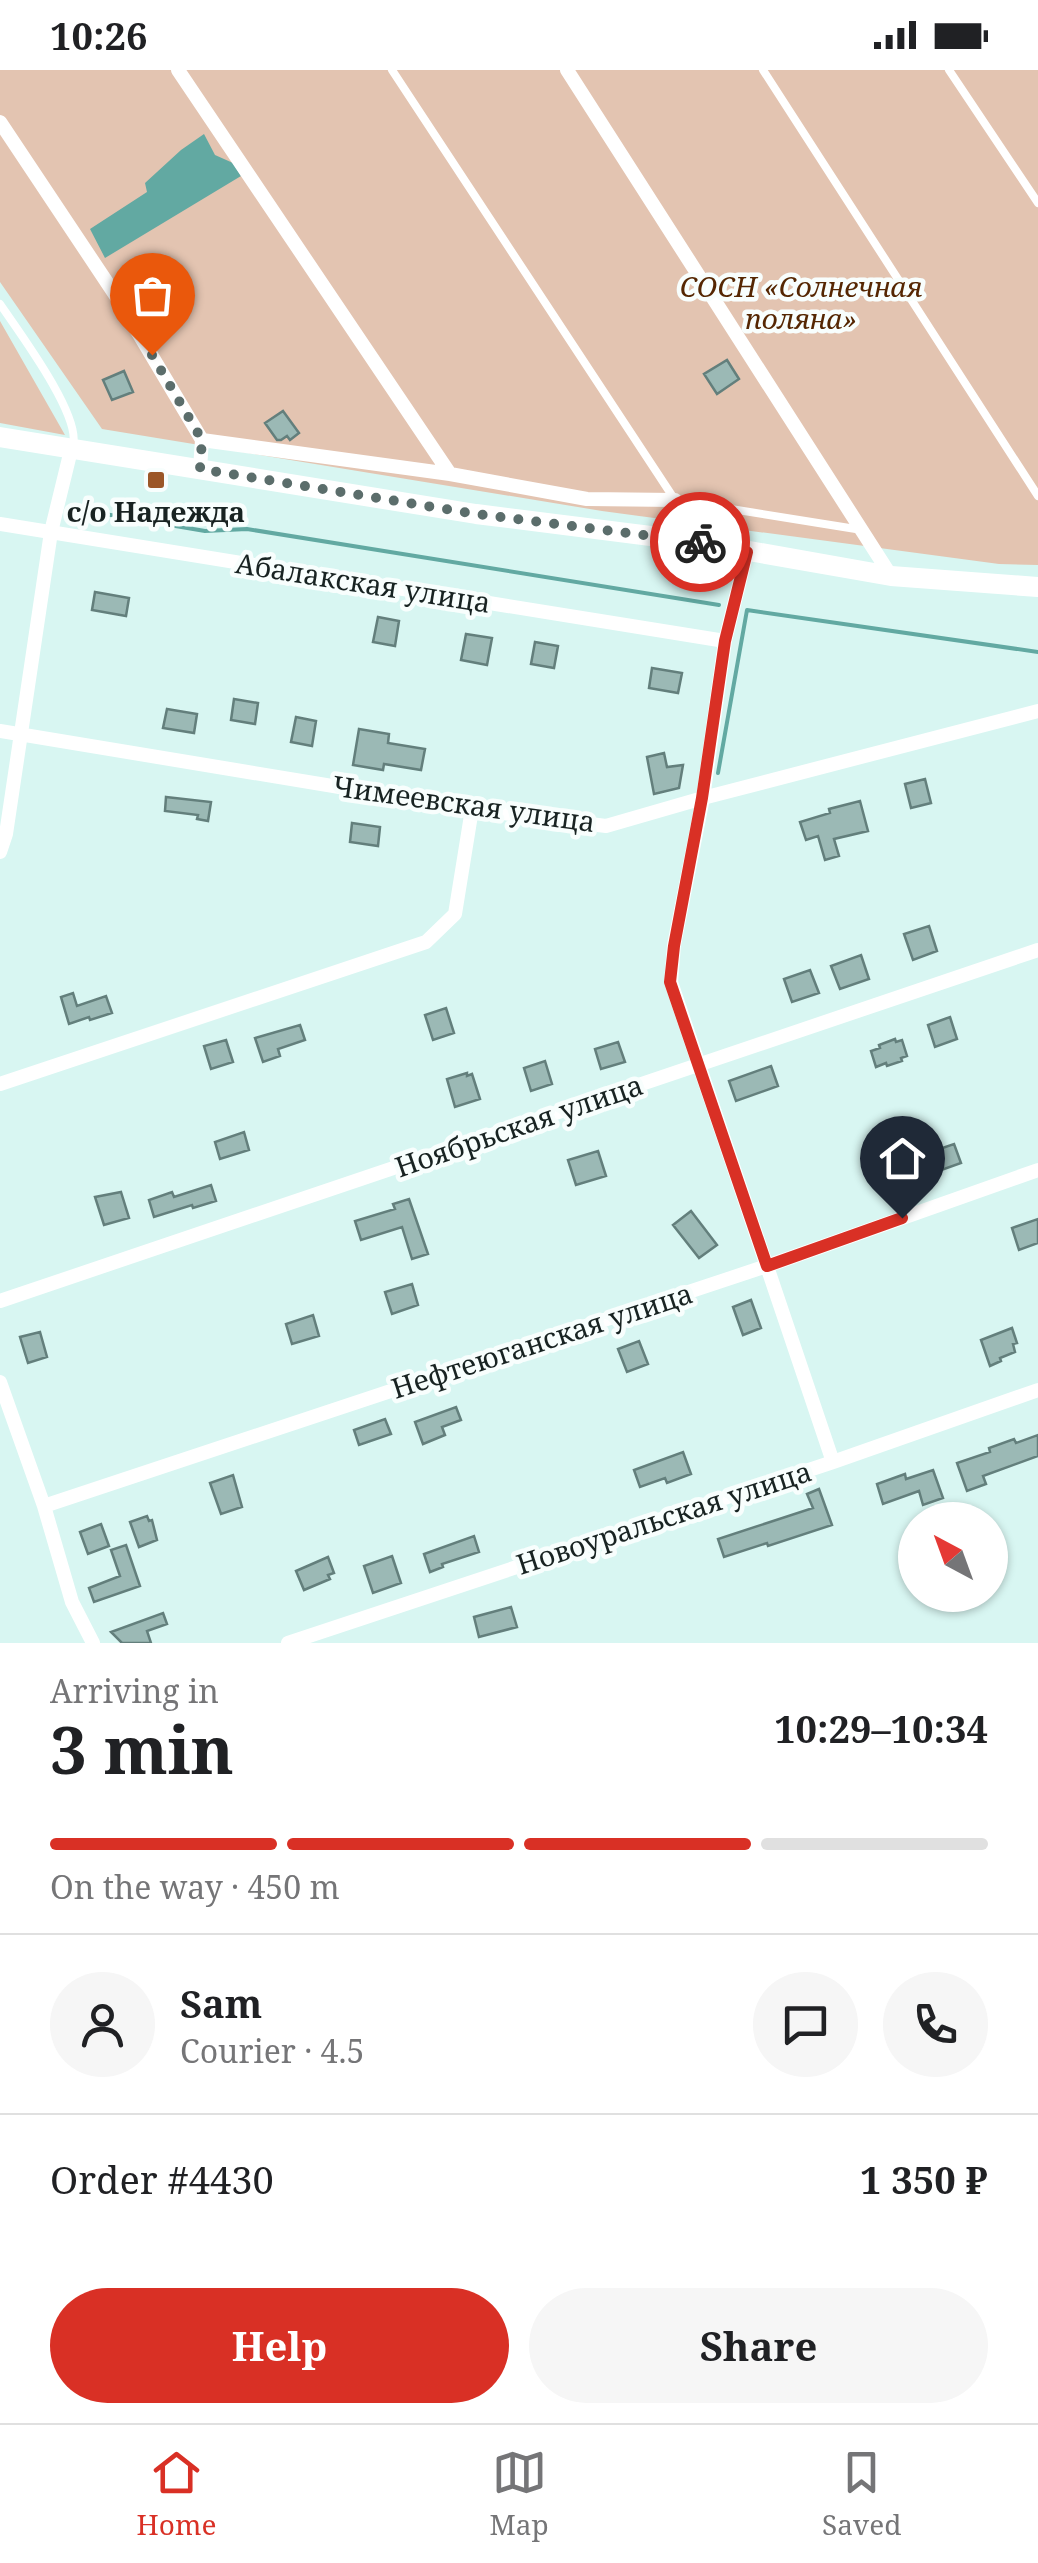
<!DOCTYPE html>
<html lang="en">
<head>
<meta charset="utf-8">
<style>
  :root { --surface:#fff; --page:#f6f6f6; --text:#202124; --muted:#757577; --line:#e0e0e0; --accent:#d93025 }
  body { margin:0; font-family:"Noto Serif",serif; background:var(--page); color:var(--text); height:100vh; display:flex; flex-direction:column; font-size:38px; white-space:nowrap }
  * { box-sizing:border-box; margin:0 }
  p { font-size:32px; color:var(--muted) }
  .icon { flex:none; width:55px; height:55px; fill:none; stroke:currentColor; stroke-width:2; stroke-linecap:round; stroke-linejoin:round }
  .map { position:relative; height:1573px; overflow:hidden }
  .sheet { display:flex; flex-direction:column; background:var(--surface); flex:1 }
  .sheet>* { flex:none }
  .needle { width:65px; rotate:319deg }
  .fabs { position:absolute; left:898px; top:1432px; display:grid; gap:20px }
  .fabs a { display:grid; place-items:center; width:110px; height:110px; border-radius:50%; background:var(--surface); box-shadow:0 2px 8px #0004; font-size:50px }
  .pin { position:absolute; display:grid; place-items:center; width:85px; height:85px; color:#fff; margin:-102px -42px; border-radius:50% 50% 50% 0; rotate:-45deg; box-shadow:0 0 10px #0007 }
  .pin .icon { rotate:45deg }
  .courier { position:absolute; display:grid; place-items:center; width:100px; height:100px; margin:-50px; border:8px solid #d93025; border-radius:50%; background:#fff; color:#222; box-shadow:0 2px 12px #0007 }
  .headline em { font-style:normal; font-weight:700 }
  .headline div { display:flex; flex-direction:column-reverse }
  .headline { display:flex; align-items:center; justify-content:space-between; height:170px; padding:0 50px }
  h1 { font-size:65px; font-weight:700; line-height:75px }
  .bar { display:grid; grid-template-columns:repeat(4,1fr); gap:15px 10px; align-content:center; height:120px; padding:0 50px }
  .bar i { height:12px; border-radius:8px; background:var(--line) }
  .bar .on { background:var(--accent) }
  .bar p { grid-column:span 4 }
  .line { display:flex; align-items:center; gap:25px; padding:0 50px; border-top:2px solid var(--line) }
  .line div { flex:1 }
  .round { display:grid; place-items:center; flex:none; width:105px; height:105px; border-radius:52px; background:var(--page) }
  .button { display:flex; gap:20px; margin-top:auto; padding:20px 50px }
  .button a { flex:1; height:115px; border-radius:60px; background:var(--accent); color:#fff; font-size:40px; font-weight:700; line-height:115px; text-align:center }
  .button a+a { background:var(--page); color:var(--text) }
  .status { display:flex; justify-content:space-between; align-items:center; height:70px; padding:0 50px; background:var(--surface); direction:ltr }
  .status svg { height:28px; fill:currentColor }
  .tab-bar { display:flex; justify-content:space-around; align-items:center; height:140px; border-top:2px solid var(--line); background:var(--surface); font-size:28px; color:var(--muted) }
  .tab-bar a { display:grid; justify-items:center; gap:5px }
  .tab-bar .on { color:var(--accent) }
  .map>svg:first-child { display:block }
</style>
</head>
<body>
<div class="status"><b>10:26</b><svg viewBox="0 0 49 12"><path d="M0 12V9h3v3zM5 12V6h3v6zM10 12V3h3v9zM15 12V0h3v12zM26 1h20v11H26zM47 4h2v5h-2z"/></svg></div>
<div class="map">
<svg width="1038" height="1573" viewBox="0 0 1038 1573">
  <rect width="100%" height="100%" fill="#d8f6f2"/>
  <path fill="#e3c4b1" d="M0 0H1038V495L999 494 602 441 102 359 0 212Z
    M0 251 65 365 0 353Z"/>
  <path fill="#62a9a2" d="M204 64 215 85 233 93 241 106 105 188 90 159 147 122 145 113 181 80Z"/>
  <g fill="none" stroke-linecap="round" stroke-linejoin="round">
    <path stroke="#62a9a2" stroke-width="4" d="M87 441 205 461 247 459 719 535
      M718 703 747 540 1038 582"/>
  </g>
  <path fill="#9bb9b5" stroke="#637f7c" stroke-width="2.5" d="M727 290 739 309 717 324 704 304Z
    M124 301 133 322 112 330 103 310Z
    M283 341 299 363 290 370 287 366 281 370H277L265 353Z
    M95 522 129 528 126 546 92 540Z
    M378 547 399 551 395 576 373 572Z
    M466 564 492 568 487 595 461 590Z
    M535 572 558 576 554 598 531 594Z
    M652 598 682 603 678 623 649 618Z
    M234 629 258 633 255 654 231 650Z
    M167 639 197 644 194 663 163 658Z
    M296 647 316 651 312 676 291 672Z
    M359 659 389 664 388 673 425 679 421 700 384 694 383 700 353 695Z
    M664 683 667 697 683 695 679 718 654 724 647 687Z
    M925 709 931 733 911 738 905 714Z
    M166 727 211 732 208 751 197 749 198 745 165 741Z
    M860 731 868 761 834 769 839 786 825 790 818 766 806 770 800 752 830 743 829 739Z
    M352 753 380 757 378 776 350 772Z
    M929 856 937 881 913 890 904 864Z
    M861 885 869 909 840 919 831 896Z
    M810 900 819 923 792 932 784 909Z
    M73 923 77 936 106 926 112 943 90 950 89 947 69 954 61 927Z
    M446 938 454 963 433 970 425 945Z
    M950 947 957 969 935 977 928 955Z
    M300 955 305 970 278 979 280 986 263 992 255 968Z
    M895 969 896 972 902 970 907 986 901 988 902 991 887 996 886 993 876 997 871 981 880 978 879 975Z
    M226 970 233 992 211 999 204 976Z
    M618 972 625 992 601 999 595 979Z
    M545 991 552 1014 531 1021 524 998Z
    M771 996 778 1016 736 1031 729 1011Z
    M467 1003V1006L472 1004 480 1029 455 1037 447 1009Z
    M244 1062 249 1080 220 1089 215 1072Z
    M954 1074 961 1093 905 1113 898 1093Z
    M598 1081 606 1106 576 1115 568 1090Z
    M211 1115 216 1131 193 1138 192 1135 154 1147 149 1130 172 1122 174 1127Z
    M121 1122 129 1148 104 1155 95 1127Z
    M409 1129 428 1184 412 1189 402 1157 361 1170 355 1151 395 1139 393 1134Z
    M691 1141 717 1175 699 1188 673 1155Z
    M1038 1149V1173L1019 1180 1012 1158Z
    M412 1214 418 1235 392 1244 385 1222Z
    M751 1230 761 1258 743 1265 733 1237Z
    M313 1245 319 1266 292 1274 286 1254Z
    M1012 1258 1017 1273 1013 1274 1015 1282 1000 1288 1001 1291 990 1296 981 1270Z
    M40 1262 47 1287 28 1293 20 1267Z
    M639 1271 648 1294 627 1302 618 1279Z
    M456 1337 461 1350 442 1357 445 1365 423 1374 415 1352Z
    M385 1349 391 1364 359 1375 354 1360Z
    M1038 1365V1386L983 1406 986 1414 967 1421 957 1393 990 1382 989 1378 1014 1369 1016 1373Z
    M683 1382 691 1404 667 1413 665 1408 640 1417 634 1400Z
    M933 1400 943 1428 923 1435 919 1421 883 1434 877 1414 905 1404 906 1409Z
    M233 1405 242 1437 221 1444 210 1413Z
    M819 1419 832 1455 768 1476 767 1473 724 1487 718 1469 813 1438 807 1424Z
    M147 1446 149 1451 152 1450 157 1470 139 1477 130 1452Z
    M101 1454 109 1476 88 1484 80 1462Z
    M474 1466 479 1482 442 1494 443 1497 430 1502 424 1484Z
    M126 1475 140 1516 94 1532 89 1518 120 1506 111 1480Z
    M392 1486 401 1513 373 1523 364 1496Z
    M328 1487 334 1503 328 1505 330 1509 304 1520 296 1501Z
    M511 1537 517 1557 479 1567 474 1547Z
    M163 1543 167 1554 147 1561 151 1573H122L111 1562Z"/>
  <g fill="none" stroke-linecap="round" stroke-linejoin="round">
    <path stroke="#fff" stroke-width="8" d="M392 0 675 430 862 460
      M763 0 1038 426
      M949 0 1038 133
      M0 234C19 262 81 345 73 375"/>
    <path stroke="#fff" stroke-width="14" d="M178 0 450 404 587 429 675 430
      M567 0 891 506
      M0 52 118 229 202 370 200 399
      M202 370 450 404
      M0 454 725 571
      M747 482 725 571 703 728 674 875 671 912 833 1392
      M0 661 472 739 606 756 703 728 1038 641
      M0 782 6 764 51 462 71 380
      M0 1014 426 872 455 844 472 739
      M0 1231 1038 880
      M0 1312 44 1436 72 1532 93 1573
      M44 1436 767 1196 1038 1100
      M288 1573 833 1392 1038 1320"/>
    <path stroke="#fff" stroke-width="20" d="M0 367 476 444 698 472 891 506 1038 517"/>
  </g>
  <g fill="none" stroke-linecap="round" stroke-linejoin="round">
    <path stroke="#5b6d6b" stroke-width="10" stroke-dasharray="0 18" d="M152 285 202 370 200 399 476 444 700 472"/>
    <path stroke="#d93025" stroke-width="12" d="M700 472 747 482 725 571 702 728 674 876 670 912 767 1196 902 1148"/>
  </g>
  <rect fill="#9b5728" stroke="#f8fefd" stroke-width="4" x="146" y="400" width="20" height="20" rx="5"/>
  <g text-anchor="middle" stroke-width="9" stroke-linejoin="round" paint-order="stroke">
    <g font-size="28" font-style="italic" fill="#552602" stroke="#f8fefd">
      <text x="801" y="227">СОСН «Солнечная<tspan x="801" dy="32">поляна»</tspan></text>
    </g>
    <g font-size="28" font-weight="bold" fill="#182322" stroke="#f8fefd">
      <text x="156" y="452">с/о Надежда</text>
    </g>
    <g font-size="28" fill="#182322" stroke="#f8fefd">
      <text transform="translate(363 513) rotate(9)" y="10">Абалакская улица</text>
      <text transform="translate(464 734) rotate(8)" y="10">Чимеевская улица</text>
      <text transform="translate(519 1056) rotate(-19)" y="10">Ноябрьская улица</text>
      <text transform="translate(542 1271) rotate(-18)" y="10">Нефтеюганская улица</text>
      <text transform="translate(664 1448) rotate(-18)" y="10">Новоуральская улица</text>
    </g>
  </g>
</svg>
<div class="fabs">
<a><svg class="needle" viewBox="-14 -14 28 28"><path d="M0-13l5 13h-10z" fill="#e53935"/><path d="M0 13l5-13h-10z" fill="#757577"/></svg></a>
</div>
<div class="pin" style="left:152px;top:285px;background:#ea580c"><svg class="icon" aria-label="bag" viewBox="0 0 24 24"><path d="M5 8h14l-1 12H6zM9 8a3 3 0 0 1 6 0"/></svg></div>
<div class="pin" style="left:902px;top:1148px;background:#1f2937"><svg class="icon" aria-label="home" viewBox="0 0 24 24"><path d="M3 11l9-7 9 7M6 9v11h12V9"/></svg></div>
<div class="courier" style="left:700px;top:472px"><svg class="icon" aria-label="bike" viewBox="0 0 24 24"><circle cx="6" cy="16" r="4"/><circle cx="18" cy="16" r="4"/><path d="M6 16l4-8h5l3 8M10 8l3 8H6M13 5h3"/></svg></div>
</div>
<section class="sheet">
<div class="headline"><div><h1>3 min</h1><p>Arriving in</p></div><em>10:29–10:34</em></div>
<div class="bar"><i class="on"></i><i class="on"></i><i class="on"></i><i></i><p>On the way · 450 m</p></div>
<div class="line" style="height:180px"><a class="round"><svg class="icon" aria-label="person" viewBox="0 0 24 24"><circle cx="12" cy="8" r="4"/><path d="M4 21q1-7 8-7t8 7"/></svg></a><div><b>Sam</b><p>Courier · 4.5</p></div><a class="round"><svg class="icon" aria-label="chat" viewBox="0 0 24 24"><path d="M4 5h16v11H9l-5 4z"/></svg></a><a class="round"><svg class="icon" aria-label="phone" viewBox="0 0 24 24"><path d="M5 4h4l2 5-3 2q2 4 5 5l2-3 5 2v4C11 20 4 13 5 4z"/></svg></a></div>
<div class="line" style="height:130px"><div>Order #4430</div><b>1 350 ₽</b></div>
<div class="button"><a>Help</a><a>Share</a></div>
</section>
<nav class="tab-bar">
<a class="on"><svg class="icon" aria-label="home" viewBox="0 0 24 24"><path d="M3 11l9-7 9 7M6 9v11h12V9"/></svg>Home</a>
<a><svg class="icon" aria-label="map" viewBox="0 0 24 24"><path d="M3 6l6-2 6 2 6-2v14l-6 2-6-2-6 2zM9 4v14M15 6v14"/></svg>Map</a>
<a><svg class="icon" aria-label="saved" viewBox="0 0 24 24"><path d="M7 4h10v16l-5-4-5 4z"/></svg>Saved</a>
</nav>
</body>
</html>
